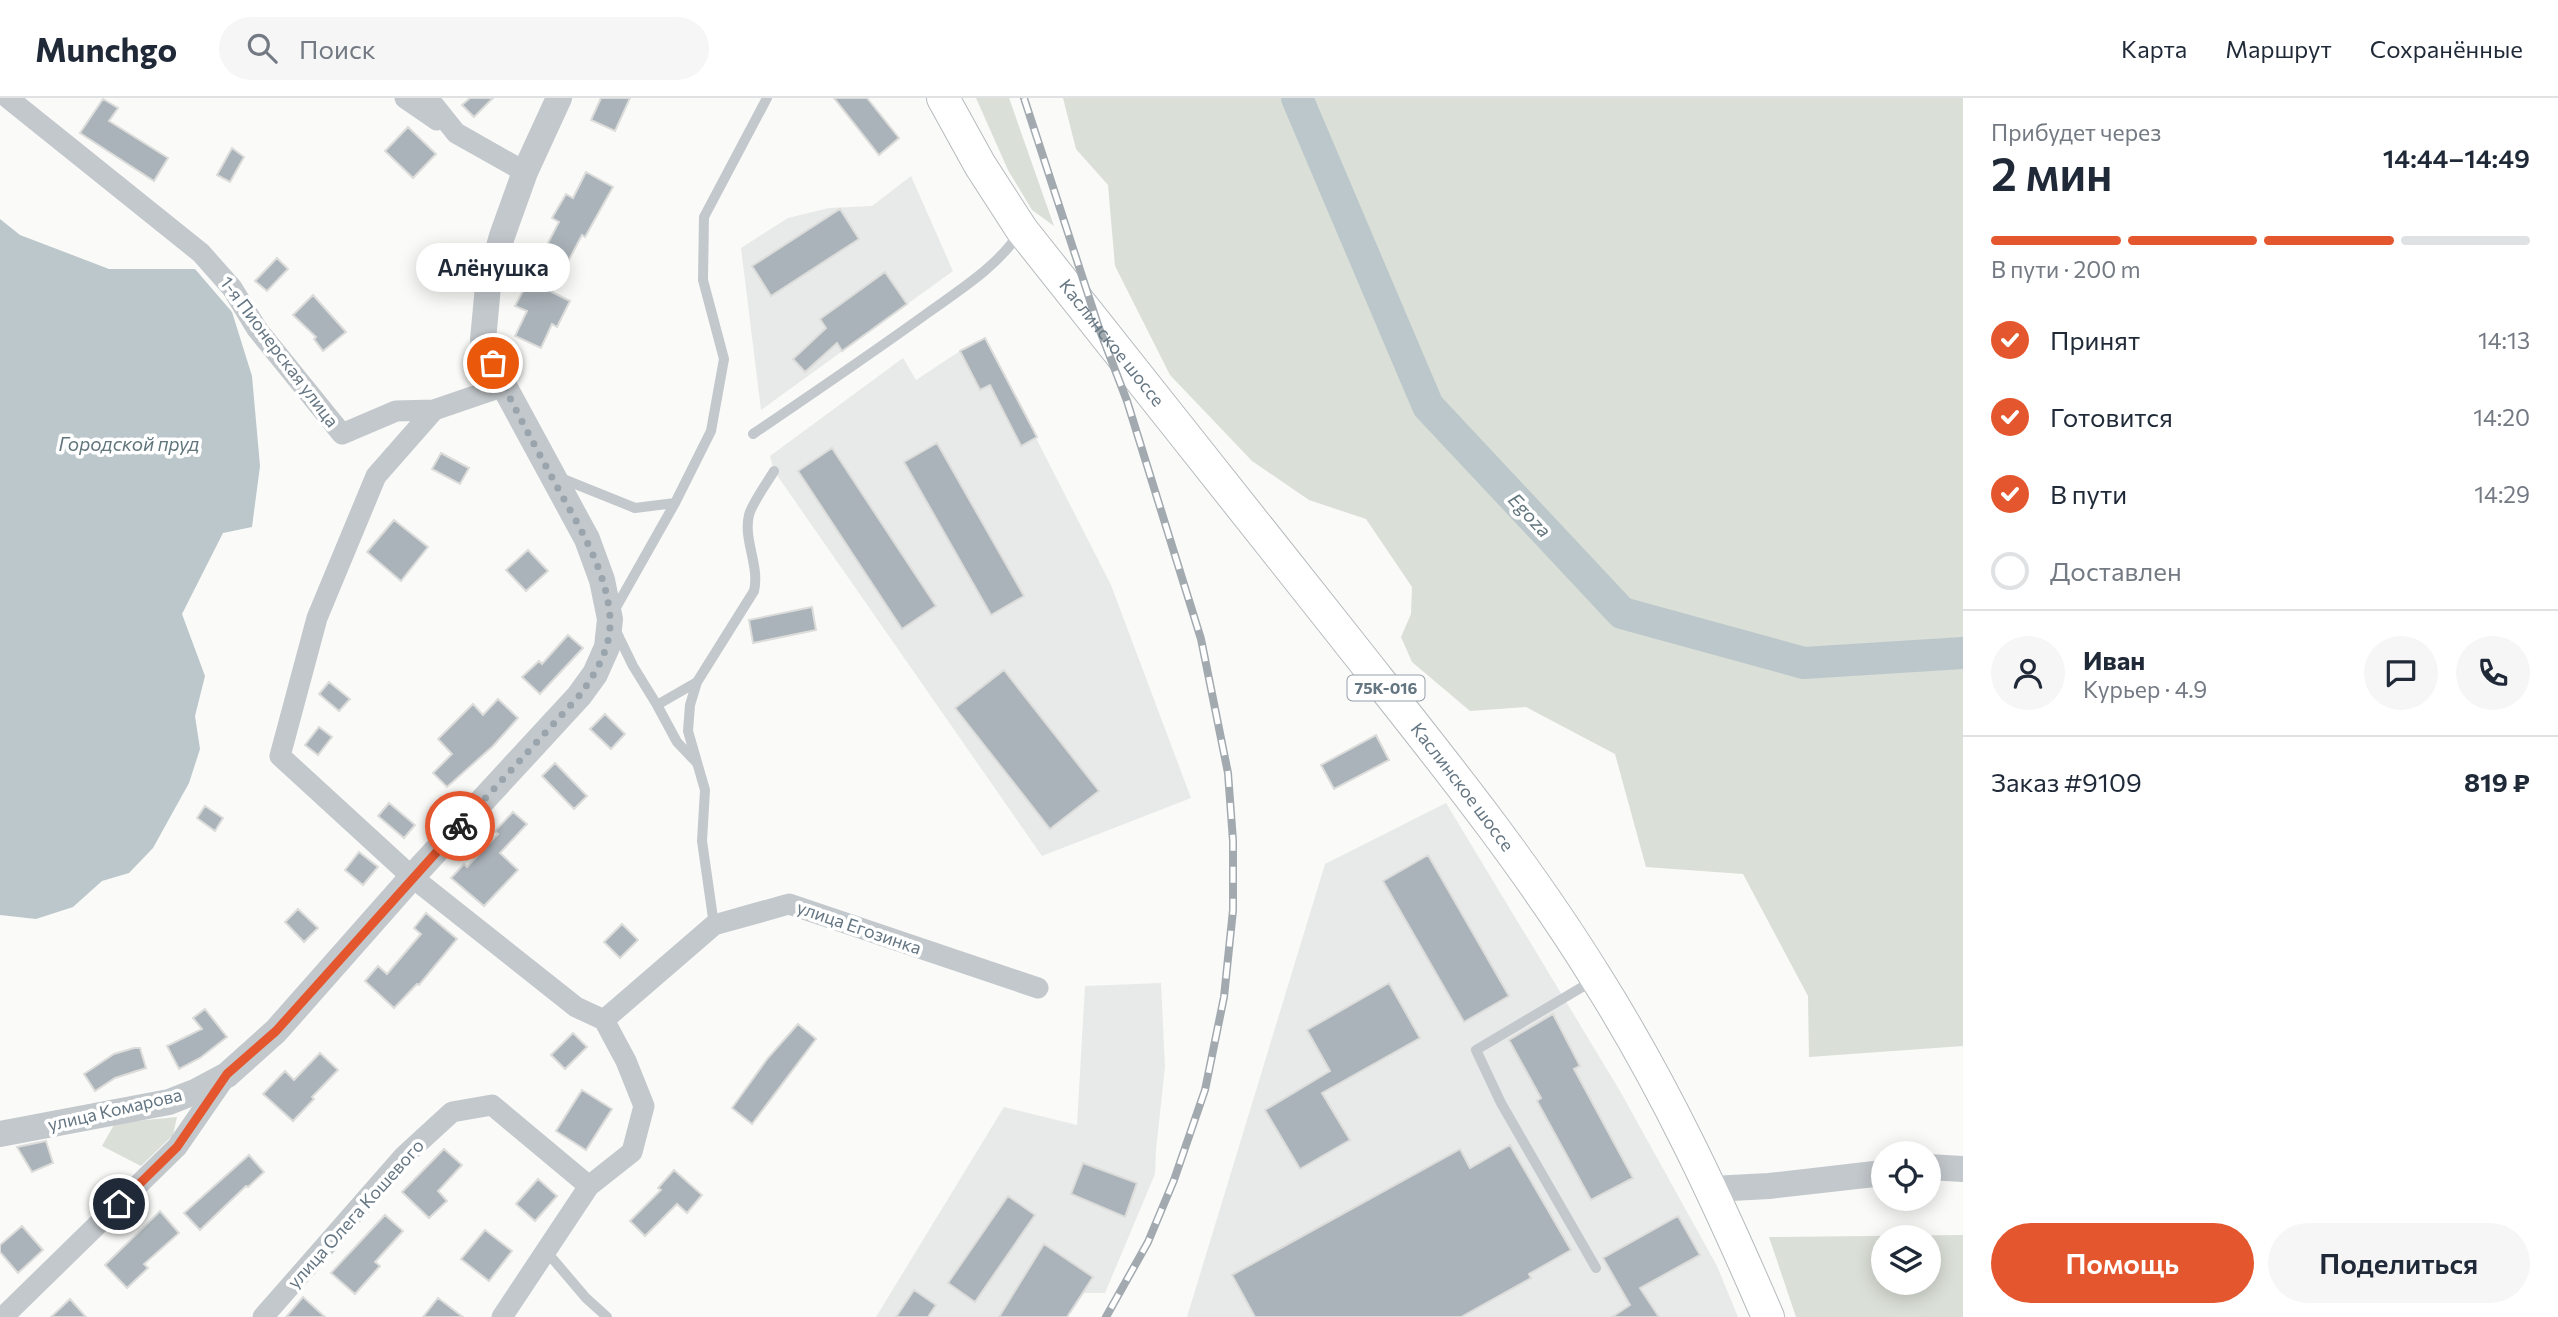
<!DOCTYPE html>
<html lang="ru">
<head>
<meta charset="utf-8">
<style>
  :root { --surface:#fff; --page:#f6f6f7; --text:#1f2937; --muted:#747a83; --line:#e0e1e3; --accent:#e4572e }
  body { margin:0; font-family:Commissioner,sans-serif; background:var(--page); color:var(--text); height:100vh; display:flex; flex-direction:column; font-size:26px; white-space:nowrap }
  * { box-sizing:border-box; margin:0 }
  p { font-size:23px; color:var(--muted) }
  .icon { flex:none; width:38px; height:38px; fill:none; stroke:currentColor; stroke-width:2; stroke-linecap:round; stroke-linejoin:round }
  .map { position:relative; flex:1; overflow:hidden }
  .side { display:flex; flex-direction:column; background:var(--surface); width:595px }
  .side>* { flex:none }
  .buttons { position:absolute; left:1871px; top:1043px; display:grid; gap:14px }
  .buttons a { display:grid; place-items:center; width:70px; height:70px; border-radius:50%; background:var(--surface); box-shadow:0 4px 18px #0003; font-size:35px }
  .pin { position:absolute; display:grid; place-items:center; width:60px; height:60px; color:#fff; margin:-30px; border:4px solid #fff; border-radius:50%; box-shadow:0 2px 7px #0007 }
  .courier { position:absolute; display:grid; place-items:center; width:70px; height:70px; margin:-35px; border:5px solid #e4572e; border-radius:50%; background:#fff; color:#222; box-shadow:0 2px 9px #0007 }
  .bubble { position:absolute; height:49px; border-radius:24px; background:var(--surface); box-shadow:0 4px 18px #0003; font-size:23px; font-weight:600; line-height:49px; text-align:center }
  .headline em { font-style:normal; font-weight:600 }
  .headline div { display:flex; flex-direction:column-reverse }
  .headline { display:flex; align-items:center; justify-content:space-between; height:119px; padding:0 28px }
  h1 { font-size:46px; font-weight:600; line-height:52px }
  .bar { display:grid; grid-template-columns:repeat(4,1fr); gap:10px 7px; align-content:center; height:84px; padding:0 28px }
  .bar i { height:9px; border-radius:5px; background:var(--line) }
  .bar .on { background:var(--accent) }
  .bar p { grid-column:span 4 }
  .line { display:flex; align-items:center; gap:18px; padding:0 28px; border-top:2px solid var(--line) }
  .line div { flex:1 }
  .round { display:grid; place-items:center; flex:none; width:74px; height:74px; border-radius:37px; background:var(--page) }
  ol { padding:0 28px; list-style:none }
  li { display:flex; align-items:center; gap:21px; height:77px }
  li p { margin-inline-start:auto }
  li .icon { padding:7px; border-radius:50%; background:var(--accent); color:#fff; stroke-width:4 }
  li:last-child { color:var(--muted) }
  li i { width:38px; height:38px; border:4px solid var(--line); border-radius:50% }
  .button { display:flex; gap:14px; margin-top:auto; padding:14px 28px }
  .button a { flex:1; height:80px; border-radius:42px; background:var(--accent); color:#fff; font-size:28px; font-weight:600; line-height:80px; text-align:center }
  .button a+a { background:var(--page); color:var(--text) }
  header { display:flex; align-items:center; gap:42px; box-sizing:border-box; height:98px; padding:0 35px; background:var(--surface); border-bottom:2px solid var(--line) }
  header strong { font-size:33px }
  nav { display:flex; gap:38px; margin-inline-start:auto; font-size:24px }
  .search { width:490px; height:63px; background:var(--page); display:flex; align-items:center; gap:18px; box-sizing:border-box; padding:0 24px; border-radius:38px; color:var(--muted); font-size:26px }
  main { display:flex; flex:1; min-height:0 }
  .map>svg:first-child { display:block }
</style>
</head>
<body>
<header>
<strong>Munchgo</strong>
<div class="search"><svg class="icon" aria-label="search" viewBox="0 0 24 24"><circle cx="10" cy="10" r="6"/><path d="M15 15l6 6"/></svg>Поиск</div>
<nav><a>Карта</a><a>Маршрут</a><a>Сохранённые</a></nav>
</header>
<main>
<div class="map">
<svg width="1963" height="1219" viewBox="0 0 1963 1219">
  <rect width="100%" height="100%" fill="#fafaf8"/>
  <path fill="#e8e9e9" d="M911 78 953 173 761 312 741 150 788 120 829 110 872 108Z
    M985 240 1111 487 1191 700 1042 758 774 373 770 358 903 260 916 282 960 253Z
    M1446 705 1620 993 1717 1168 1738 1219H1187L1325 766Z
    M1161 885 1165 969 1156 1052 1155 1076 1105 1195H1084L1068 1219H876L1004 1009 1077 1027 1085 888Z"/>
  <path fill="#dadfd7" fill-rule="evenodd" d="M976 0H1009L1054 128 1032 112 1008 72Z
    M1063 0H1963V948L1809 959 1808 898 1743 776 1646 769 1615 656 1526 609 1470 613 1412 564 1401 539 1411 516 1412 489 1366 421 1309 402 1252 363 1170 277 1115 168 1108 87 1076 51Z
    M177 1019 173 1037 141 1068 102 1048 115 1025Z
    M1963 1137V1219H1796L1769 1139ZM1883 1139H1928V1185H1883Z"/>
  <path fill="#bbc7cb" d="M0 121 20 137 109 171H195L232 214 252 278 260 368 252 429 223 435 182 516 205 578 195 618 200 651 189 685 153 750 129 775 102 783 73 809 36 821 0 817Z"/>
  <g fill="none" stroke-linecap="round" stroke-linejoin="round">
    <path stroke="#bbc7cb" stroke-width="32" d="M1297 0 1428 308 1622 515 1804 565 1963 555"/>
  </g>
  <path fill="#aab3b9" stroke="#dcdcda" stroke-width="2" d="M470 0H493L474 19 462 7Z
    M601 0H630L615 33 591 22Z
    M834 0H867L899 40 879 57Z
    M103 1 118 10 109 23 168 60 154 83 80 35Z
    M408 29 436 56 413 80 385 53Z
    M232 50 244 59 230 84 217 77Z
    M586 74 613 89 585 139 582 137 552 194 570 203 557 229 552 226 541 250 515 238 527 213 515 208 559 124 552 120 566 96 573 100Z
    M840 111 859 141 771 198 752 168Z
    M277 160 288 171 267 193 255 183Z
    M885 174 907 206 842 253 837 245 805 274 793 261 826 230 820 221Z
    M313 197 346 234 323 253 314 241 316 239 293 217Z
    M985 240 1037 339 1021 348 990 287 980 292 960 253Z
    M937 345 1024 498 991 517 904 364Z
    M832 350 936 508 902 531 798 373Z
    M441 355 469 370 460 386 432 371Z
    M394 422 428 449 401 483 367 454Z
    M528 452 548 473 526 493 506 472Z
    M812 509 816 532 753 545 749 522Z
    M568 537 583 550 540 596 522 579 539 563 542 566Z
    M1004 572 1099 693 1050 731 955 610Z
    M329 584 350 601 339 613 319 596Z
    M498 601 518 620 493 648 447 689 433 675 452 656 438 641 473 606 483 617Z
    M605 616 625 636 611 651 590 631Z
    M319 629 332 639 318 657 305 647Z
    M1376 637 1389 662 1334 691 1321 667Z
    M555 665 587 698 574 711 542 678Z
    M389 705 415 727 404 740 378 718Z
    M205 708 223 720 215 733 197 720Z
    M513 714 527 726 500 755 518 772 484 808 451 780 464 766 467 769 498 736 495 733Z
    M359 754 378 769 363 787 345 772Z
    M1428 757 1509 898 1464 924 1383 783Z
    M298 811 318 830 304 844 285 824Z
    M426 815 457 841 419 887 417 886 394 910 365 883 378 868 387 876 421 836 414 830Z
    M622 826 638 842 620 860 604 844Z
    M1389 885 1420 940 1322 995 1350 1042 1300 1071 1265 1012 1330 973 1307 932Z
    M205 911 227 939 200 960 179 971 167 948 202 931 193 920Z
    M1553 916 1580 968 1574 971 1633 1080 1591 1102 1537 1003 1541 1000 1509 942Z
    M798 926 816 941 752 1026 732 1010 768 960Z
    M573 935 587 949 565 971 551 957Z
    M134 950H140L146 970 115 980 95 993 84 976 114 956Z
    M320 955 338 972 312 999 314 1001 293 1023 263 996 285 973 294 982Z
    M582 992 612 1011 586 1052 556 1033Z
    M46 1043 53 1065 32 1074 17 1049Z
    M1510 1047 1571 1152 1529 1176 1531 1180 1461 1219H1255L1232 1177 1460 1051 1470 1070Z
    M444 1051 462 1067 438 1093 447 1103 429 1120 402 1094Z
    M249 1057 264 1074 248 1089 246 1088 200 1132 184 1115Z
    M1083 1065 1137 1085 1125 1119 1071 1096Z
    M674 1072 702 1097 687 1115 677 1106 645 1138 630 1123 661 1092 658 1090Z
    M538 1081 557 1098 535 1123 516 1106Z
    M1008 1098 1035 1117 975 1204 948 1185Z
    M160 1113 179 1135 144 1166 148 1170 127 1190 105 1167Z
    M385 1117 403 1133 375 1164 380 1168 355 1196 331 1175Z
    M1678 1118 1700 1157 1640 1190 1659 1219H1612L1630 1207 1603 1160Z
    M22 1128 43 1152 18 1175 0 1154V1147Z
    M485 1132 512 1153 489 1183 461 1161Z
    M1044 1146 1093 1179 1067 1219H999Z
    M914 1192 936 1207 928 1219H896Z
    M303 1199 325 1219H286Z
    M438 1200 463 1219H423Z
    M70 1201 86 1219H51Z"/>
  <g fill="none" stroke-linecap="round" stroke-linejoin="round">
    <g stroke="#b5babe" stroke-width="34">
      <g id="primary">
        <path id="s1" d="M943 0 980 67 1022 132C1128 266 1234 399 1340 533 1429 646 1522 759 1597 881 1665 989 1718 1103 1768 1219"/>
      </g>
    </g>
    <path stroke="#c3c8cc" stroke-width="10" d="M753 336C812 296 871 256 929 214 961 191 998 168 1020 134
      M558 379 635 410 675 405
      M614 513 675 405 711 333 724 261 703 182 704 119 767 0
      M615 531 633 568 657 607 697 584
      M657 607 677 644 697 665
      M714 827 702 743 705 692 688 633 690 607 697 584 754 493C760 468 743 442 749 417 752 405 767 385 774 373
      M1594 882 1476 952 1501 1005 1596 1170
      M546 1153 586 1200 607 1219"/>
    <path stroke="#c3c8cc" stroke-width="21" d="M8 0 201 155 232 190 257 231 342 336 396 313 434 312 376 378 317 520 280 658 412 779 576 909 604 922
      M405 0 437 22
      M428 0 456 35 525 74
      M434 312 504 288
      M3 1219 177 1049 226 978
      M263 1219 404 1058 452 1014 492 1007 589 1088
      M502 1219 589 1088 632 1054 644 1008 626 963 604 922 714 827 789 806 1038 890"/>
    <path stroke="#c3c8cc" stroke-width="26" d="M0 1036 169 1004 197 993 227 977 276 933 412 779 579 598 595 576 607 549 610 521 602 482 587 441 504 288 483 242 488 188 502 138 525 74 559 0
      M1928 1069 1963 1071
      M1712 1091 1769 1088 1883 1075"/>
    <use href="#primary" stroke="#fff" stroke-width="32"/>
    <g stroke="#a2aab0" stroke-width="8">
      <path id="rail" d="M1024 0 1099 230 1127 303 1201 541 1228 675 1233 743V812L1224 899 1205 992 1174 1082 1148 1144 1106 1219"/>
    </g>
    <use href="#rail" stroke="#fff" stroke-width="5" stroke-dasharray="16" stroke-linecap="butt"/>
  </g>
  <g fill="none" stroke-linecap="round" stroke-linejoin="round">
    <path stroke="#99a4ac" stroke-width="7" stroke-dasharray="0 12.6" d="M460 728 579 598C596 575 612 549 610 519 606 470 578 427 555 385 534 346 512 306 493 265"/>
    <path stroke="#e4572e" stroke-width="9" d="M119 1106 177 1049 227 976 276 933 460 728"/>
  </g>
  <g text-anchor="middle" stroke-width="7" stroke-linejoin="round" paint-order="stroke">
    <rect fill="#fff" stroke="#939fa8" stroke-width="2" x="1347.5" y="577.5" width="77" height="25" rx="5"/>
    <g font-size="16" font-weight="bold" fill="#657683">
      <text x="1386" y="596">75К-016</text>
    </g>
    <g font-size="18" fill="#657683" stroke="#fff">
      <text dy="6" stroke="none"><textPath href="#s1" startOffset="298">Каслинское шоссе</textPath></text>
      <text transform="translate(279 254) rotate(53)" y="6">1-я Пионерская улица</text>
      <text dy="6" stroke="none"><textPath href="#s1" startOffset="864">Каслинское шоссе</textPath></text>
      <text transform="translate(859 830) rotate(19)" y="6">улица Егозинка</text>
      <text transform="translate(115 1012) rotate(-13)" y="6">улица Комарова</text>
      <text transform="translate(356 1116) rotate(-48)" y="6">улица Олега Кошевого</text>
    </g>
    <g font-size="19" font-style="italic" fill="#60757c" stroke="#fff">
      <text x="129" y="353">Городской пруд</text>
      <text transform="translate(1530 417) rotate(47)" y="7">Egoza</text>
    </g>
  </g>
</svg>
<div class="buttons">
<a><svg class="icon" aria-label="locate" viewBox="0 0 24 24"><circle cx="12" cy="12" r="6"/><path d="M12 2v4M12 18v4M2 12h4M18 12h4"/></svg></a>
<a><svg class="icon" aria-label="layers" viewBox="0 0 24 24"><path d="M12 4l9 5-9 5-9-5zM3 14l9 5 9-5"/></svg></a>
</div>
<div class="pin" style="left:493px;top:265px;background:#ea580c"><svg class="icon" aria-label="bag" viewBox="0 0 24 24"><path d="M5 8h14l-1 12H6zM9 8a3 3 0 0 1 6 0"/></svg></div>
<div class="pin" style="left:119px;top:1106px;background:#1f2937"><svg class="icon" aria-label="home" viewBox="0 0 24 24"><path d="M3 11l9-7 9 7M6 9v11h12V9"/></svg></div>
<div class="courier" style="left:460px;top:728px"><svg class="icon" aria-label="bike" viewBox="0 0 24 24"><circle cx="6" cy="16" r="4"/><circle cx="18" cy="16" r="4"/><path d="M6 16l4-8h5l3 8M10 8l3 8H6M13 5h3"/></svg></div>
<div class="bubble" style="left:416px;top:145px;width:154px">Алёнушка</div>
</div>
<section class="side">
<div class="headline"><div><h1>2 мин</h1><p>Прибудет через</p></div><em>14:44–14:49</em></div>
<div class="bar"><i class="on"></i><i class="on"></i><i class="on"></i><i></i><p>В пути · 200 m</p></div>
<ol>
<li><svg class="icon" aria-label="check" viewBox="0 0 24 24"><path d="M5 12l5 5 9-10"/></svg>Принят<p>14:13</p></li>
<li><svg class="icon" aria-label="check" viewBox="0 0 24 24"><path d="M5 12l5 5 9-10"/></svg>Готовится<p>14:20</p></li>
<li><svg class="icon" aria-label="check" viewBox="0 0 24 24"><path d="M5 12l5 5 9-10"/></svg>В пути<p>14:29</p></li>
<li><i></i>Доставлен</li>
</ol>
<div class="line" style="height:126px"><a class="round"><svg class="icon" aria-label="person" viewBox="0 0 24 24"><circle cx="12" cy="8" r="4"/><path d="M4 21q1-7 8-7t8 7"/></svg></a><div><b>Иван</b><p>Курьер · 4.9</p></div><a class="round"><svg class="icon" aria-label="chat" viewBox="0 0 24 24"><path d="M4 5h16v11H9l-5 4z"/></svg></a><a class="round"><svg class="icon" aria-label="phone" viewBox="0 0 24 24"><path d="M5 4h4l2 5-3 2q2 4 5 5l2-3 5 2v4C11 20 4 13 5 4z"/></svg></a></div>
<div class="line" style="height:91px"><div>Заказ #9109</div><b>819 ₽</b></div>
<div class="button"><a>Помощь</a><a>Поделиться</a></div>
</section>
</main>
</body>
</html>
